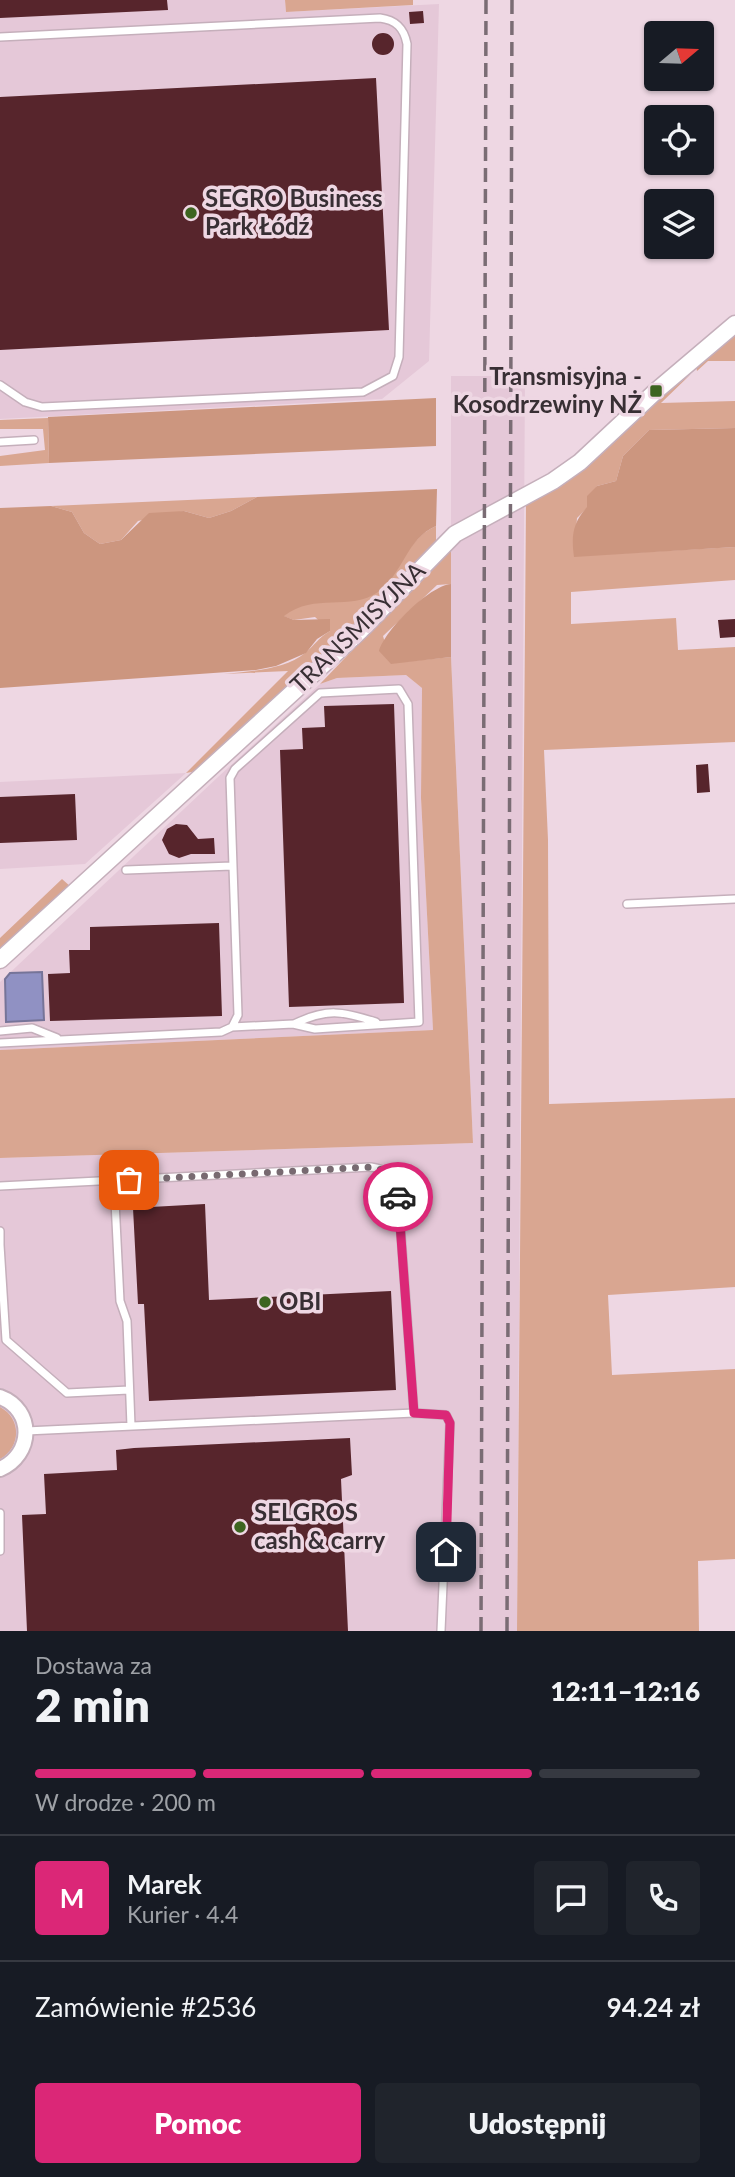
<!DOCTYPE html>
<html lang="pl">
<head>
<meta charset="utf-8">
<style>
  :root { --surface:#171b24; --page:#20242c; --text:#f1f3f6; --muted:#9ea1a6; --line:#363941; --accent:#db2777 }
  body { margin:0; font-family:Lato,sans-serif; background:var(--page); color:var(--text); height:100vh; display:flex; flex-direction:column; font-size:26px; white-space:nowrap }
  * { box-sizing:border-box; margin:0 }
  p { font-size:23px; color:var(--muted) }
  .icon { flex:none; width:38px; height:38px; fill:none; stroke:currentColor; stroke-width:2; stroke-linecap:round; stroke-linejoin:round }
  .map { position:relative; height:1631px; overflow:hidden }
  .details { display:flex; flex-direction:column; background:var(--surface); flex:1 }
  .details>* { flex:none }
  .needle { width:46px; rotate:71deg }
  .buttons { position:absolute; left:644px; top:21px; display:grid; gap:14px }
  .buttons a { display:grid; place-items:center; width:70px; height:70px; border-radius:7px; background:var(--surface); box-shadow:0 2px 5px #0004; font-size:35px }
  .pin { position:absolute; display:grid; place-items:center; width:60px; height:60px; color:#fff; margin:-30px; border-radius:14px; box-shadow:0 4px 10px #0006 }
  .courier { position:absolute; display:grid; place-items:center; width:70px; height:70px; margin:-35px; border:5px solid #db2777; border-radius:50%; background:#fff; color:#222; box-shadow:0 2px 9px #0007 }
  .headline em { font-style:normal; font-weight:800 }
  .headline div { display:flex; flex-direction:column-reverse }
  .headline { display:flex; align-items:center; justify-content:space-between; height:119px; padding:0 35px }
  h1 { font-size:46px; font-weight:800; line-height:52px }
  .bar { display:grid; grid-template-columns:repeat(4,1fr); gap:10px 7px; align-content:center; height:84px; padding:0 35px }
  .bar i { height:9px; border-radius:5px; background:var(--line) }
  .bar .selected { background:var(--accent) }
  .bar p { grid-column:span 4 }
  .line { display:flex; align-items:center; gap:18px; padding:0 35px; border-top:2px solid var(--line) }
  .line div { flex:1 }
  .round { display:grid; place-items:center; flex:none; width:74px; height:74px; border-radius:7px; background:var(--page) }
  .primary-button { display:flex; gap:14px; margin-top:auto; padding:14px 35px }
  .primary-button a { flex:1; height:80px; border-radius:7px; background:var(--accent); color:#fff; font-size:28px; font-weight:800; line-height:80px; text-align:center }
  .primary-button a+a { background:var(--page); color:var(--text) }
  .map>svg:first-child { display:block }
</style>
</head>
<body>
<div class="map">
<svg width="735" height="1631" viewBox="0 0 735 1631">
  <rect width="100%" height="100%" fill="#eed7e3"/>
  <path fill="#e5c8d8" d="M0 0H285L286 12 439 4 429 361 382 399 0 419Z
    M451 376H525L517 1631H0V1158L473 1143 451 657Z
    M406 675 422 688 421 798 433 1030 0 1050V982L218 777 320 684 337 678Z
    M186 773 85 864 0 869V782Z"/>
  <path fill="#d9a691" d="M285 0H413V5L286 12Z
    M735 334V361H708L697 371 696 366Z
    M691 374 661 403 735 401V428L649 430 623 456 616 481 597 486 588 507 577 518 574 556 735 547V580L571 592V624L676 618 678 650 735 647V742L544 750 548 840 549 1104 735 1098V1287L608 1295 612 1375 735 1369V1559L698 1561 699 1631H517L526 505 570 478 646 409Z
    M48 418 49 463 0 466V456L45 450 43 429H0V420Z
    M257 497 231 511 209 518 184 511 138 521 121 540 100 544 84 533 72 512 51 506Z
    M436 526V544L310 669 197 771 186 773 288 671 224 674C249 671 285 670 305 653 314 646 319 637 330 631L315 617 294 620 283 616 299 604 370 596C399 579 404 540 436 526Z
    M451 547V584L437 585 383 636 391 663 451 657 473 1143 0 1158V1050L433 1030 421 798 422 688 406 675 337 678 320 684Z
    M62 879 71 887 0 952V938Z
    M0 1407C22 1419 21 1447 0 1459Z"/>
  <path fill="#cc967f" d="M436 398V446L49 463 48 417Z
    M735 428V547L574 557C571 535 573 523 587 507V496L597 486 616 481 623 456 649 430Z
    M437 489 436 526C406 539 403 574 378 592 350 612 315 592 284 616L294 620 330 619V631L317 639 306 653 276 666 256 670 0 688V508L51 506 72 512 84 533 100 544 121 540 149 513 184 511 209 518 231 511 257 497Z
    M451 584V657L391 664 379 651C385 630 429 586 451 584Z"/>
  <path fill="#9091c3" stroke="#767498" stroke-width="2" d="M42 972 44 1020 6 1022 5 979 10 973Z"/>
  <path fill="#57252c" d="M0 0H167L168 10 0 18Z
    M423 11 424 23 410 24 409 12Z
    M372 44a11 11 0 1 1 22 0a11 11 0 1 1-22 0Z
    M376 78 389 330 0 350V97Z
    M735 619V637L720 638 718 620Z
    M394 704 404 1003 289 1007 280 750 303 749 302 728 325 727 324 706Z
    M708 764 710 792 697 793 696 765Z
    M75 794 77 840 0 843V797Z
    M176 824 187 825 198 839 214 838 215 854H191L179 858 169 854 162 840 167 829Z
    M219 923 222 1016 50 1021 48 974 70 973 69 950H90V927Z
    M205 1204 209 1300 391 1291 396 1390 149 1401 144 1304H138L133 1208Z
    M350 1438 352 1475 341 1479 348 1631H27L22 1515 46 1514 44 1474 117 1470 116 1450 134 1448Z"/>
  <g fill="none" stroke-linecap="round" stroke-linejoin="round">
    <g stroke="#c5afbb" stroke-width="10">
      <path id="service" d="M0 37 380 18C396 20 404 28 407 44L399 357 393 376 363 392 42 407 25 402 0 385
        M0 442 34 440
        M126 870 232 866
        M627 904 735 899
        M294 1024C327 1008 342 1011 376 1022
        M0 1031 32 1028 57 1038
        M0 1043 221 1032 232 1027 238 1015 230 778 235 769 320 693 399 689 408 704 419 1022 315 1029 293 1024 232 1027
        M114 1181 120 1301 127 1321 131 1426
        M0 1186 371 1167C388 1169 396 1178 398 1194L414 1413 446 1415 450 1423 441 1631
        M0 1231V1246
        M0 1245 6 1340 67 1393 129 1390
        M26 1431 414 1413
        M0 1513V1551"/>
    </g>
    <g stroke="#c5afbb" stroke-width="18">
      <path id="minor" d="M0 1397C35 1410 33 1455 0 1469"/>
    </g>
    <g stroke="#c5afbb" stroke-width="19">
      <path id="tertiary" d="M0 960 361 630 455 534 553 481 580 462 656 391 735 324"/>
    </g>
    <use href="#service" stroke="#fff" stroke-width="7"/>
    <use href="#minor" stroke="#fff" stroke-width="14"/>
    <use href="#tertiary" stroke="#fff" stroke-width="16"/>
    <path stroke="#7a6c74" stroke-width="3.5" stroke-dasharray="14 7" stroke-linecap="butt" d="M481 1631 486 0
      M507 1631 512 0"/>
  </g>
  <g fill="none" stroke-linecap="round" stroke-linejoin="round">
    <path stroke="#786a71" stroke-width="7" stroke-dasharray="0 12.6" d="M129 1180 371 1167C390 1170 397 1180 398 1197"/>
    <path stroke="#db2777" stroke-width="9" d="M398 1197 414 1413 446 1415 450 1423 446 1552"/>
  </g>
  <g fill="#3d6520" stroke="#eed7e3" stroke-width="2.5">
    <circle cx="191" cy="213" r="7"/>
    <rect x="649" y="384" width="14" height="14" rx="3.5"/>
    <circle cx="265" cy="1302" r="7"/>
    <circle cx="240" cy="1527" r="7"/>
  </g>
  <g text-anchor="middle" stroke-width="7" stroke-linejoin="round" paint-order="stroke">
    <g font-size="24" font-weight="bold" fill="#382f34" stroke="#eed7e3" text-anchor="start">
      <text x="205" y="207">SEGRO Business<tspan x="205" dy="28">Park Łódź</tspan></text>
      <text x="642" y="385" text-anchor="end">Transmisyjna -<tspan x="642" dy="28">Kosodrzewiny NŻ</tspan></text>
      <text x="279" y="1310">OBI</text>
      <text x="254" y="1521">SELGROS<tspan x="254" dy="28">cash &amp; carry</tspan></text>
    </g>
    <g font-size="24" fill="#382f34" stroke="#eed7e3">
      <text transform="translate(358 628) rotate(-44)" y="8">TRANSMISYJNA</text>
    </g>
  </g>
</svg>
<div class="buttons">
<a><svg class="needle" viewBox="-14 -14 28 28"><path d="M0-13l5 13h-10z" fill="#e53935"/><path d="M0 13l5-13h-10z" fill="#9ea1a6"/></svg></a>
<a><svg class="icon" aria-label="locate" viewBox="0 0 24 24"><circle cx="12" cy="12" r="6"/><path d="M12 2v4M12 18v4M2 12h4M18 12h4"/></svg></a>
<a><svg class="icon" aria-label="layers" viewBox="0 0 24 24"><path d="M12 4l9 5-9 5-9-5zM3 14l9 5 9-5"/></svg></a>
</div>
<div class="pin" style="left:129px;top:1180px;background:#ea580c"><svg class="icon" aria-label="bag" viewBox="0 0 24 24"><path d="M5 8h14l-1 12H6zM9 8a3 3 0 0 1 6 0"/></svg></div>
<div class="pin" style="left:446px;top:1552px;background:#1f2937"><svg class="icon" aria-label="home" viewBox="0 0 24 24"><path d="M3 11l9-7 9 7M6 9v11h12V9"/></svg></div>
<div class="courier" style="left:398px;top:1197px"><svg class="icon" aria-label="car" viewBox="0 0 24 24"><path d="M5 17H2v-5l4-1 3-4h7l3 4 3 1v5h-3M9 17h6M6 11h13"/><circle cx="7" cy="17" r="2"/><circle cx="17" cy="17" r="2"/></svg></div>
</div>
<section class="details">
<div class="headline"><div><h1>2 min</h1><p>Dostawa za</p></div><em>12:11–12:16</em></div>
<div class="bar"><i class="selected"></i><i class="selected"></i><i class="selected"></i><i></i><p>W drodze · 200 m</p></div>
<div class="line" style="height:126px"><b class="round" style="background:var(--accent);color:#fff">M</b><div><b>Marek</b><p>Kurier · 4.4</p></div><a class="round"><svg class="icon" aria-label="chat" viewBox="0 0 24 24"><path d="M4 5h16v11H9l-5 4z"/></svg></a><a class="round"><svg class="icon" aria-label="phone" viewBox="0 0 24 24"><path d="M5 4h4l2 5-3 2q2 4 5 5l2-3 5 2v4C11 20 4 13 5 4z"/></svg></a></div>
<div class="line" style="height:91px"><div>Zamówienie #2536</div><b>94.24 zł</b></div>
<div class="primary-button"><a>Pomoc</a><a>Udostępnij</a></div>
</section>
</body>
</html>
